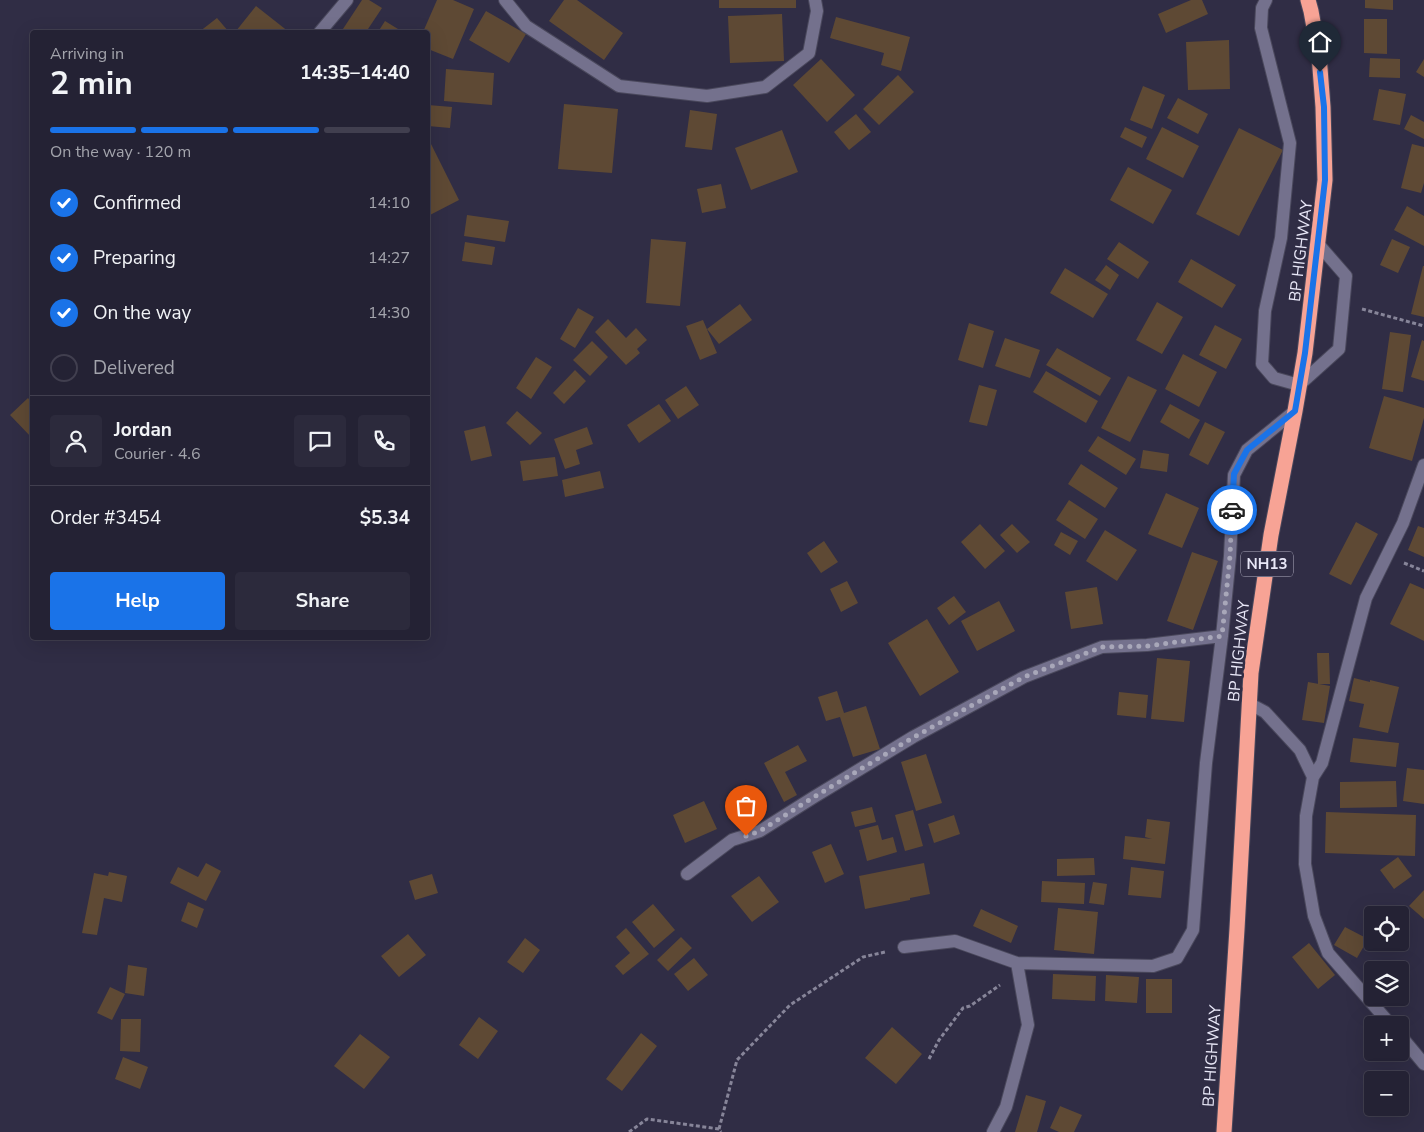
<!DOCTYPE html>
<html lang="en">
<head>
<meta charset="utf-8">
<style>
  :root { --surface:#242234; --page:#2c2a3c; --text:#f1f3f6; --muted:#a3a4ac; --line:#413f4f; --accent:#1a73e8 }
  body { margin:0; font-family:"Nunito Sans",sans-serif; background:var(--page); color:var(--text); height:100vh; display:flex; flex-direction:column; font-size:19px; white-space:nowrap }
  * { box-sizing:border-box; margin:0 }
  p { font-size:16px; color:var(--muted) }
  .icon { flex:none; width:28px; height:28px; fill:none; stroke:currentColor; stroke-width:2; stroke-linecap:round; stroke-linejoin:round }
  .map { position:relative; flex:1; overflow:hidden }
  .sheet { position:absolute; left:30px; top:30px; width:400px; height:610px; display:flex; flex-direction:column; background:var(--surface); border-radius:5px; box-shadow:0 5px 20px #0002,0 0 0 1px var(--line) }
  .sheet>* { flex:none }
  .tools { position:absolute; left:1364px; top:906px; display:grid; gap:10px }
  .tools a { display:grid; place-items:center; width:45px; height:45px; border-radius:5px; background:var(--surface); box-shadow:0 5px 20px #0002,0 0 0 1px var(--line); font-size:25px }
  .pin { position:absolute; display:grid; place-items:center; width:42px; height:42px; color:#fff; margin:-51px -21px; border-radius:50% 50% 50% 0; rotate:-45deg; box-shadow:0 0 5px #0007 }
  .pin .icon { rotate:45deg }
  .courier { position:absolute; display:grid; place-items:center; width:50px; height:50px; margin:-25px; border:4px solid #1a73e8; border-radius:50%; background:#fff; color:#222; box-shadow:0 1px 6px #0007 }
  .summary em { font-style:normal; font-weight:700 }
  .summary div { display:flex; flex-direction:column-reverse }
  .summary { display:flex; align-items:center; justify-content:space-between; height:85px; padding:0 20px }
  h1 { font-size:32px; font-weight:700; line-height:38px }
  .bar { display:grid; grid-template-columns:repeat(4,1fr); gap:8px 5px; align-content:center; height:60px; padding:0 20px }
  .bar i { height:6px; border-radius:4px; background:var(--line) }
  .bar .current { background:var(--accent) }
  .bar p { grid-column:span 4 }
  .line { display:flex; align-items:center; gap:12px; padding:0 20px; border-top:1px solid var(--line) }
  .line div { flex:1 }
  .round { display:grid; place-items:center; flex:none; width:52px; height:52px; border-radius:5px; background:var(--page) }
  ol { padding:0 20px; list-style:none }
  li { display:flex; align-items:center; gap:15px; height:55px }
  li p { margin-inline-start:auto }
  li .icon { padding:5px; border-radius:50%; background:var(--accent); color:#fff; stroke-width:4 }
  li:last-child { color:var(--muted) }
  li i { width:28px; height:28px; border:2px solid var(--line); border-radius:50% }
  .cta { display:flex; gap:10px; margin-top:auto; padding:10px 20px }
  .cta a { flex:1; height:58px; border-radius:5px; background:var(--accent); color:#fff; font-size:20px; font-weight:700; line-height:58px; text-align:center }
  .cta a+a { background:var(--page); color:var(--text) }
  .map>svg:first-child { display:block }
</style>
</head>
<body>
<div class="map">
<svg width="1424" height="1132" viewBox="0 0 1424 1132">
  <rect width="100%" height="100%" fill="#302d45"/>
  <path fill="#5e4934" d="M362 0H369L382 8 366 32H341Z
    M437 0H453L474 9 453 59 428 49V32H423Z
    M564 0H577L623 33 604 60 549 21Z
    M719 0H796V8H719Z
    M1191 0H1202L1208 14 1166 33 1158 14Z
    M1365 0H1393V10L1365 8Z
    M256 6 289 32H238L236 31Z
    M486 11 526 34 509 63 469 40Z
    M782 14 784 61 730 63 728 16Z
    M836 17 910 37 901 71 881 65 884 53 830 38Z
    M217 18 229 32H199Z
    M1364 19H1387V54L1364 53Z
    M385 21 398 29 405 32H378Z
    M1229 40 1230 89 1188 90 1186 42Z
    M1370 58 1400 59V78L1369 77Z
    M821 59 855 95 827 122 793 85Z
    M1424 59V77L1416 72Z
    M446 69 494 73 492 105 444 101Z
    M898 75 914 92 879 125 863 109Z
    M1143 86 1165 95 1152 129 1130 120Z
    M1379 89 1406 94 1400 125 1373 120Z
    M1178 98 1208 114 1198 134 1167 118Z
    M564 104 618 109 612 173 558 169Z
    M428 105 452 107 450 128 428 126Z
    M690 110 717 114 712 150 685 147Z
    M856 114 871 132 849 150 834 132Z
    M1411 115 1424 122V139L1404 129Z
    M1125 127 1147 137 1142 148 1120 137Z
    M1162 127 1199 146 1183 178 1146 159Z
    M1239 128 1283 150 1239 236 1196 214Z
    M782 130 798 172 751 190 735 148Z
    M431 144 459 200 428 216V145Z
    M1412 144 1424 147V183L1421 193 1401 188Z
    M1128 167 1172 190 1153 224 1110 200Z
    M721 184 726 208 702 213 697 189Z
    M1407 206 1424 216V246L1394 230Z
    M467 215 509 221 505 242 464 236Z
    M651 239 686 242 680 306 646 303Z
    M1392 239 1410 247 1398 273 1380 265Z
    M465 242 495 247 492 265 462 261Z
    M1119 242 1149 262 1138 279 1107 259Z
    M1191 259 1236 285 1222 308 1178 282Z
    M1106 265 1119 275 1110 290 1095 280Z
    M1423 266H1424V317L1411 314Z
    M1065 268 1108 294 1093 318 1050 293Z
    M1157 302 1183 317 1162 354 1136 340Z
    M740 304 752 320 719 344 707 329Z
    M578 308 594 317 575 348 560 339Z
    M608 319 626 338 636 328 647 340 637 349 640 353 626 365 595 332Z
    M703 320 717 353 700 360 686 326Z
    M969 323 994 331 983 368 958 360Z
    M1215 325 1242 339 1226 369 1199 355Z
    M1390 332 1411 335 1403 392 1382 389Z
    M1005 338 1040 350 1030 378 995 366Z
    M1422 340 1424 341V381L1411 377Z
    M592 341 608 357 590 376 573 360Z
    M1057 348 1111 378 1100 396 1046 365Z
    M1183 354 1217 372 1199 407 1165 389Z
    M536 357 552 367 531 399 516 388Z
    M575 370 586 381 564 404 553 393Z
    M1046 371 1098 401 1086 423 1033 392Z
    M1128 376 1157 390 1130 442 1101 428Z
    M979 385 997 390 987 426 969 422Z
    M686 386 699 405 678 419 665 400Z
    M1384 396 1424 408V418L1412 461 1369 448Z
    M28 398 32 403V438L10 415Z
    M659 404 671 421 639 443 627 425Z
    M1170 404 1200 420 1189 439 1160 422Z
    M517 411 542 433 530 445 506 423Z
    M1205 422 1225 432 1208 465 1189 455Z
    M485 426 492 456 471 461 464 431Z
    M587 427 593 444 576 450 580 464 565 469 554 439Z
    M1098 436 1136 459 1126 475 1088 451Z
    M1143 450 1169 454 1167 472 1140 468Z
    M555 457 558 476 523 481 520 461Z
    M1081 464 1118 488 1105 508 1068 484Z
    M600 471 604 488 565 497 562 480Z
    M1166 493 1199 508 1182 548 1148 534Z
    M1069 500 1098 519 1085 539 1056 520Z
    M1356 522 1378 534 1351 585 1329 574Z
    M980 524 1005 551 985 569 961 542Z
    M1012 524 1030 542 1017 553 1000 535Z
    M1418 526 1424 528V557L1408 550Z
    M1105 530 1137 550 1117 581 1086 561Z
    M1061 532 1078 541 1070 555 1054 545Z
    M824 541 838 562 821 573 807 553Z
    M1192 552 1218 561 1193 630 1167 621Z
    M847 581 858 603 841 612 830 589Z
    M1410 583 1424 589V641L1390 624Z
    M1097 587 1103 624 1071 629 1065 592Z
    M954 596 966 612 949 625 937 608Z
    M999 601 1015 631 977 651 961 621Z
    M927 619 959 672 920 696 888 643Z
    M1317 653H1329L1330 684H1318Z
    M1157 658 1190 661 1184 722 1151 719Z
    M1354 678 1370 682V680L1399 687 1388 733 1359 727 1364 704 1349 701Z
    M1308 682 1330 686 1324 723 1302 720Z
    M837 691 844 713 866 706 880 749 853 757 840 717 826 721 818 697Z
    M1119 692 1148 695 1146 718 1117 715Z
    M1353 738 1399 743 1396 767 1350 762Z
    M798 745 807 761 785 772 797 795 784 802 764 763Z
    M926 754 942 803 916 811 901 762Z
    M1407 768 1424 770V804L1403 801Z
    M1396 781 1397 807 1340 808V782Z
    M704 801 717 829 685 843 673 815Z
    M872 807 876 822 855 827 851 812Z
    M913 810 923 846 905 851 895 815Z
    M1326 812 1416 815 1415 856 1325 853Z
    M954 815 960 834 934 843 928 824Z
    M1147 819 1170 822 1165 864 1123 859 1125 836 1152 839 1145 837Z
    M878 825 882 840 893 837 897 852 867 861 859 830Z
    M831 844 844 874 825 883 812 852Z
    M1398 857 1412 876 1394 889 1380 870Z
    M1094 858 1095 875 1057 876V859Z
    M206 863 221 871 206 901 170 883 178 867 198 877Z
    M924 863 930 894 910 898V900L865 909 859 876Z
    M1131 867 1164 871 1161 898 1128 895Z
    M109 872 127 876 122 902 104 898 97 935 82 933 94 873 108 876Z
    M432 874 438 893 415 900 409 881Z
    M759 876 779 902 752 922 731 896Z
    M1042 881 1085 883 1084 904 1041 902Z
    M1093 882 1107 884 1104 905 1089 903Z
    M1424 890V919L1409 906Z
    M188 902 204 909 197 928 181 921Z
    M653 904 675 930 654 948 632 922Z
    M1058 908 1098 912 1094 954 1054 950Z
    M981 909 1018 926 1011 943 973 926Z
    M1345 927 1368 939 1357 958 1334 945Z
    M626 928 649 954 623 975 615 966 630 953 616 937Z
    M408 934 426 955 399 977 381 956Z
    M681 937 692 948 668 971 657 960Z
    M525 938 540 950 523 973 507 962Z
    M1309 943 1335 975 1318 989 1292 957Z
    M694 958 708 975 688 991 674 974Z
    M128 965 147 968 144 996 125 993Z
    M1053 974 1096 976 1095 1001 1052 999Z
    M1106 975 1139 977 1137 1003 1105 1001Z
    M1146 979H1172V1013H1146Z
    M110 987 125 994 112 1020 97 1013Z
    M479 1017 498 1031 478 1059 459 1045Z
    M121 1019H141L140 1052 120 1051Z
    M892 1027 922 1054 896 1084 865 1058Z
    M641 1033 657 1046 622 1091 606 1079Z
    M360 1034 390 1057 364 1089 334 1066Z
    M123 1057 148 1067 140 1089 115 1079Z
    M1026 1095 1046 1101 1037 1132H1015Z
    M1060 1106 1082 1115 1074 1132H1059L1050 1128Z"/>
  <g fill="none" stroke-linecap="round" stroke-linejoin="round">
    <g stroke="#4a485c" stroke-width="14">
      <path id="minor" d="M505 0 526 26 619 86 707 96 765 87 809 53 817 11 815 0
        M1266 0 1262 8 1261 28 1290 143 1281 238 1265 311 1262 364 1274 378 1299 385 1339 349 1346 276 1319 245
        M320 32 347 0
        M1250 704 1265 712 1300 750 1313 777 1306 816 1305 864 1314 916 1328 953 1391 1025
        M1313 777 1322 763 1366 598 1403 523 1424 465
        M687 874 732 840 760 831 814 797 913 737 1024 677 1102 647 1147 645 1222 636
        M904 947 955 941 1017 963 1153 966 1177 958 1193 930 1206 763 1222 636 1230 556 1234 475 1247 450 1295 411
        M1400 1035 1424 1064
        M993 1132 1006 1107 1028 1025 1017 963"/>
    </g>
    <g stroke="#4a485c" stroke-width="17">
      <path id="highway" d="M1224 1132 1237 929 1251 673 1271 535 1295 411 1305 353 1325 180 1323 107 1319 55 1311 11 1308 0"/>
    </g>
    <path stroke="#878599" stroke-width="3" stroke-dasharray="4 2.5" stroke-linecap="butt" d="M1362 309 1424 326
      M1404 563 1424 571
      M929 1059 939 1040 963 1008 970 1006 1000 985
      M719 1129 737 1060 790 1005 863 957 885 952
      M629 1132 647 1119 719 1129 721 1132"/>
    <use href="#minor" stroke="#74718d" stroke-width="12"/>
    <use href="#highway" stroke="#f7a395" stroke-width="15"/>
  </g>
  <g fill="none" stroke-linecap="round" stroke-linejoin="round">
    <path stroke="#a8a7b9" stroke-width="5" stroke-dasharray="0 9" d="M746 836 760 831 814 797 914 737 1024 677 1102 647 1147 646 1222 636 1230 556 1232 510"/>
    <path stroke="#1a73e8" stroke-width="6" d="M1232 510 1234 474 1247 450 1295 411 1305 353 1325 180 1324 107 1320 72"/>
  </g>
  <g text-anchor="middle" stroke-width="5" stroke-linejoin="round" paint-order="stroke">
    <rect fill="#302d45" stroke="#b2b0c2" stroke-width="1" x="1241" y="551.5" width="52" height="25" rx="4"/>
    <g font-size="15" font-weight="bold" fill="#e9e8f8">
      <text x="1267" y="569">NH13</text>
    </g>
    <g font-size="16" fill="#e9e8f8" stroke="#302d45">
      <text transform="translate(1300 251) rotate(-83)" y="6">BP HIGHWAY</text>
      <text transform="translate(1238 651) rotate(-84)" y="6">BP HIGHWAY</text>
      <text transform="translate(1211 1056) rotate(-86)" y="6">BP HIGHWAY</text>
    </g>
  </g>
</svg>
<div class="tools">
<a><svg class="icon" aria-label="locate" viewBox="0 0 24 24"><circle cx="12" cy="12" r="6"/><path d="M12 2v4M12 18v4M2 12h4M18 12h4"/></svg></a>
<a><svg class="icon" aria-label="layers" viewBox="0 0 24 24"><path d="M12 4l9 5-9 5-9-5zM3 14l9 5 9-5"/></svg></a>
<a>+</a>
<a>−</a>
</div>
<div class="pin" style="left:746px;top:836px;background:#ea580c"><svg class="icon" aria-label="bag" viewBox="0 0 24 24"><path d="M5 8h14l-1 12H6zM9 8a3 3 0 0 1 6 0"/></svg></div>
<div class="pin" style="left:1320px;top:72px;background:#1f2937"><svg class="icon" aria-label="home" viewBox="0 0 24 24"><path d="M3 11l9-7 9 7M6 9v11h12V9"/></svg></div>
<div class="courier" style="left:1232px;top:510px"><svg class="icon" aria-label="car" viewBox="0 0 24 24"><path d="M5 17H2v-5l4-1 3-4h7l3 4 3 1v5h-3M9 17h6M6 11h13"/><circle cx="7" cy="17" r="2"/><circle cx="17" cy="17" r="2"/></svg></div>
<section class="sheet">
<div class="summary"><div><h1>2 min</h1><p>Arriving in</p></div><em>14:35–14:40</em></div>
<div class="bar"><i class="current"></i><i class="current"></i><i class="current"></i><i></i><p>On the way · 120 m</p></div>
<ol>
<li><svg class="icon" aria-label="check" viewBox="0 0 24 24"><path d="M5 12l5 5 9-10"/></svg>Confirmed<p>14:10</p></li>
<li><svg class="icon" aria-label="check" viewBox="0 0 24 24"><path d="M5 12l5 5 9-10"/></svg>Preparing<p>14:27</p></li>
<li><svg class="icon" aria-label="check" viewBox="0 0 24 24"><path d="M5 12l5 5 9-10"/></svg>On the way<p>14:30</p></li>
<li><i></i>Delivered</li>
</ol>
<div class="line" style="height:90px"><a class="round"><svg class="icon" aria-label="person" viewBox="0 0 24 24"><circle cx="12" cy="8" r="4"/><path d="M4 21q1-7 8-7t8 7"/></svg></a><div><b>Jordan</b><p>Courier · 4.6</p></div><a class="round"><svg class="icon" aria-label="chat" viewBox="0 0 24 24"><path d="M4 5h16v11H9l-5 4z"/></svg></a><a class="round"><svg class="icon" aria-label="phone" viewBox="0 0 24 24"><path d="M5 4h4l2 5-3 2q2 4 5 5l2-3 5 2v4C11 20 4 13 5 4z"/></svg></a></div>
<div class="line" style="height:65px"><div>Order #3454</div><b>$5.34</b></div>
<div class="cta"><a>Help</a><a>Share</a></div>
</section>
</div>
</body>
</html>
